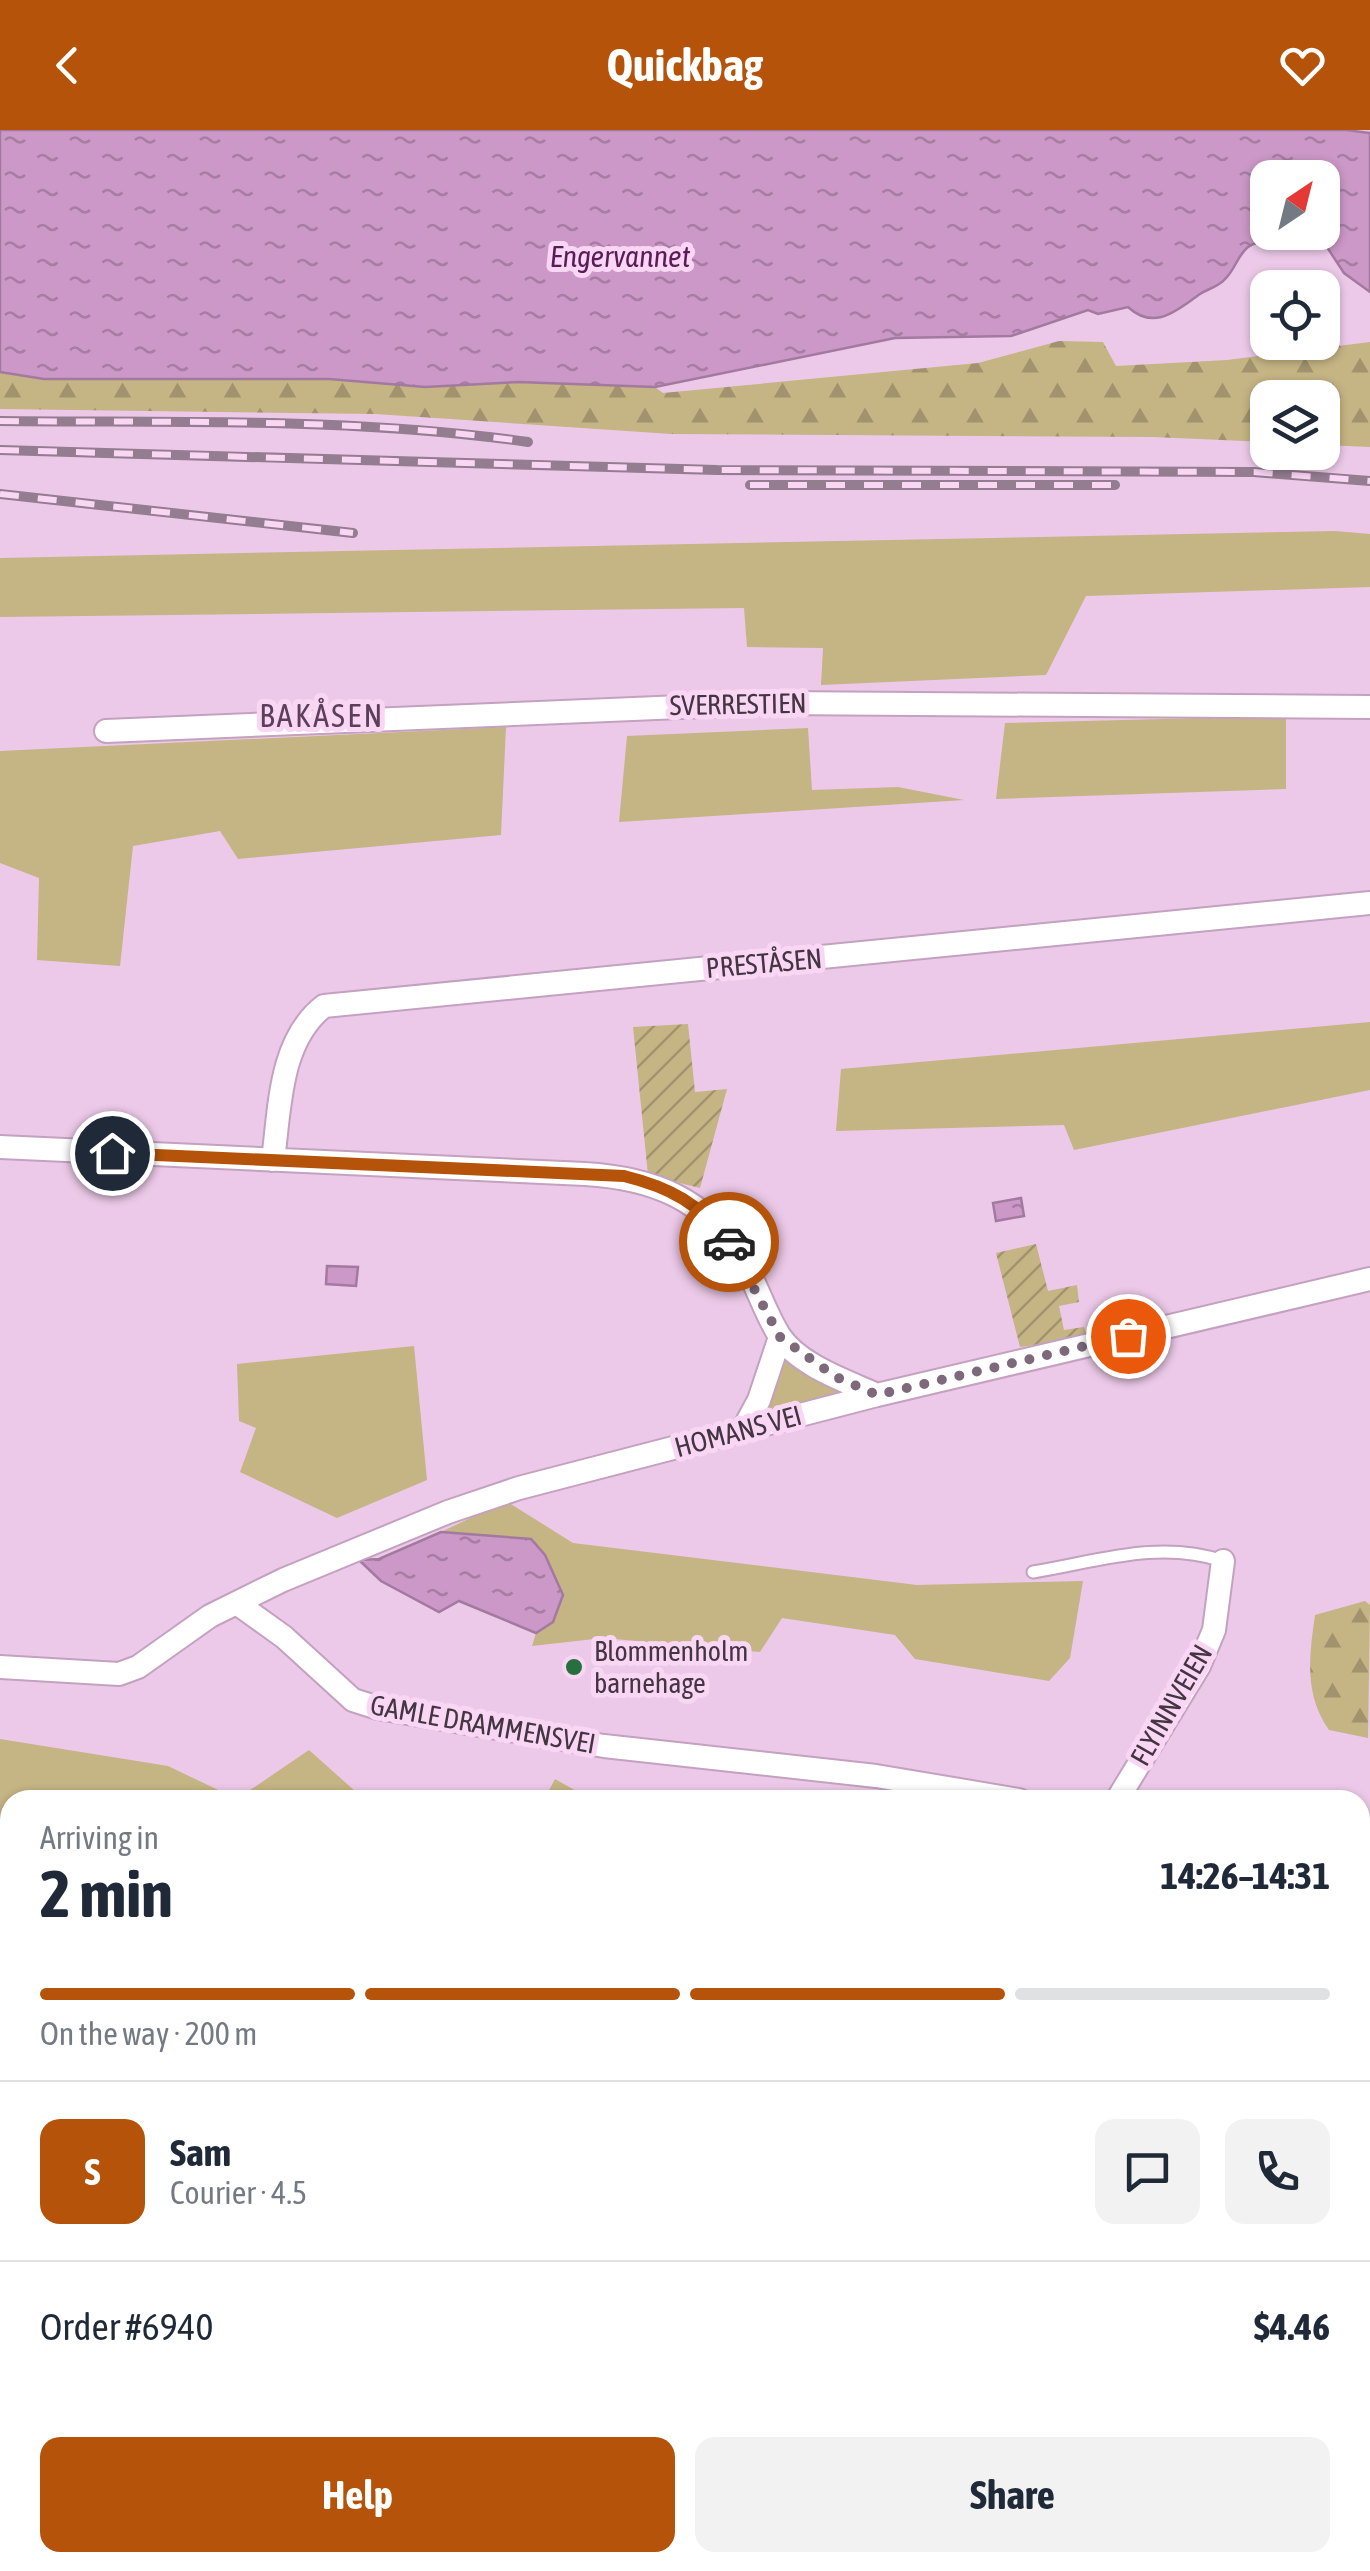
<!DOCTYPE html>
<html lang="en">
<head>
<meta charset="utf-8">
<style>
  :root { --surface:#fff; --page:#f2f2f3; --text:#1f2937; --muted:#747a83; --line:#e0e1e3; --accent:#b45309 }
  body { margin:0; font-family:"Asap Condensed",sans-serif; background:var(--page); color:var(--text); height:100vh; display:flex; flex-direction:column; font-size:38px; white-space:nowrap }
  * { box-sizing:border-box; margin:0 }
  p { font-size:32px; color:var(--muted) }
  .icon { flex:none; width:55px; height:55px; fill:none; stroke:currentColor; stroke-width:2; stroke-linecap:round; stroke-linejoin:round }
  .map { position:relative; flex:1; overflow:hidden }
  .panel { position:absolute; left:0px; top:1660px; width:1370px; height:782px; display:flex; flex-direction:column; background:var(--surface); border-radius:30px 30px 0 0; box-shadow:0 2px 8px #0004 }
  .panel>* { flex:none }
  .needle { width:65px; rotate:35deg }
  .fabs { position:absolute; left:1250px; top:30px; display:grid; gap:20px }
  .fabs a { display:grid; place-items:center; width:90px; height:90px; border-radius:20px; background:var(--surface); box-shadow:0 2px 8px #0004; font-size:50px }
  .pin { position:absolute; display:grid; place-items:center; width:85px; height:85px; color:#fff; margin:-42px; border:5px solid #fff; border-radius:50%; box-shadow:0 2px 10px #0007 }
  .courier { position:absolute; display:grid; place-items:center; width:100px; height:100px; margin:-50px; border:8px solid #b45309; border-radius:50%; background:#fff; color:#222; box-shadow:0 2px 12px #0007 }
  .head em { font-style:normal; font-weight:700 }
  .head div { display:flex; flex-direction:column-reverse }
  .head { display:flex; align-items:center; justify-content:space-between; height:170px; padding:0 40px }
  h1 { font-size:65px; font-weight:700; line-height:75px }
  .bar { display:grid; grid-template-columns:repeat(4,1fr); gap:15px 10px; align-content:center; height:120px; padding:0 40px }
  .bar i { height:12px; border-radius:8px; background:var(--line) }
  .bar .selected { background:var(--accent) }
  .bar p { grid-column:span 4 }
  .line { display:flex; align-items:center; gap:25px; padding:0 40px; border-top:2px solid var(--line) }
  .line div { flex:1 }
  .round { display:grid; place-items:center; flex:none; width:105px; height:105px; border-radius:20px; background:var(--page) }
  .cta { display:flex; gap:20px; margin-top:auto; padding:20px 40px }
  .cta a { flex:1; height:115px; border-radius:20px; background:var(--accent); color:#fff; font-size:40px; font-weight:700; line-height:115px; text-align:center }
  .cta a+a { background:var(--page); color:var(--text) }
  header { display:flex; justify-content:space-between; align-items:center; height:130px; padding:0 40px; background:var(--accent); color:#fff; font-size:45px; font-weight:700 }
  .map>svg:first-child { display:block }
</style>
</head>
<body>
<header><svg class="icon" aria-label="back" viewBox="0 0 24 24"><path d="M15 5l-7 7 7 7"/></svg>Quickbag<svg class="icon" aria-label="heart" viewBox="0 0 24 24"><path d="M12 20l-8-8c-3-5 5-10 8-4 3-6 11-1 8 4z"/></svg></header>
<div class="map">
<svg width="1370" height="2441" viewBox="0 0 1370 2441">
  <defs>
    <pattern id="forest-firs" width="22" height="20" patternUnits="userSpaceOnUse" patternTransform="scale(2.5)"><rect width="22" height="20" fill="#c5b484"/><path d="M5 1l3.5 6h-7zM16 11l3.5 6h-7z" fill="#a2936e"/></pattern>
    <pattern id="park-tufts" width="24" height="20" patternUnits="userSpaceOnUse" patternTransform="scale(2.5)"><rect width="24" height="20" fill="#c5b484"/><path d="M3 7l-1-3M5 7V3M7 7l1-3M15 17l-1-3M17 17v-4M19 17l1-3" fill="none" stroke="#a2936e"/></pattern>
    <pattern id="garden-furrows" width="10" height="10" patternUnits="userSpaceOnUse" patternTransform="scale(2.5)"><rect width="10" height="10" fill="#c5b484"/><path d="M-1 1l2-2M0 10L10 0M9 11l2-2" fill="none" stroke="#a2936e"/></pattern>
    <pattern id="water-ripples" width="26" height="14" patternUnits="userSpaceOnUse" patternTransform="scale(2.5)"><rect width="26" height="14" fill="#cc98c7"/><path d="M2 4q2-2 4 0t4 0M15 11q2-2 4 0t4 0" fill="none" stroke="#a77da3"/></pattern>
  </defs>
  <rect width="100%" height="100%" fill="#ecc9e8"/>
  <path fill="#c5b484" d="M1335 401 1370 404V457L1086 466 1046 545 821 555 823 518 747 517 744 478 0 487V428Z
    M1286 586V659L996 669 1005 593Z
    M506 597 501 705 238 729 220 701 133 716 120 836 37 830 39 748 0 733V621Z
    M808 598 812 660 898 657 964 670 619 692 627 606Z
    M1370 892V960L1074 1020 1064 995 836 1001 841 939Z
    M414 1216 427 1350 337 1388 240 1342 256 1298 239 1291 237 1234Z
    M786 1227 853 1267 759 1288Z
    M506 1371 573 1413 917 1455 1083 1451 1070 1528 1049 1551 915 1529 895 1505 782 1488 760 1522 603 1508 532 1516 536 1503 553 1492 441 1402Z
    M0 1609 168 1636 237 1669 309 1620 365 1670H10V1693L0 1691Z
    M555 1649 592 1670H544Z"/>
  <path fill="url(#forest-firs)" d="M1059 211 1103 212 1116 236 1227 230 1370 212V317L1323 315 1322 268H1268L1267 312 1153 307 671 304 375 284 0 279V242L44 249H329L425 257 517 252 655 257 663 263 978 233Z
    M1365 1471 1370 1475 1368 1608 1329 1600C1304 1564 1309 1527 1315 1485Z
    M1370 1801V1853H1360V1808Z
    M609 2432 1005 2433 998 2441H608Z"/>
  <path fill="url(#park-tufts)" d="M367 2433V2432L609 2433 608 2441H370Z
    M719 2433H734L738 2441H664L665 2434Z"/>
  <path fill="url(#garden-furrows)" d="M688 894 695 962 727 959 700 1058 648 1045 633 897Z
    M1036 1114 1048 1161 1077 1155 1079 1172 1059 1176 1064 1200 1084 1197 1088 1208 1020 1217 996 1123Z"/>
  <path fill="url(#water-ripples)" stroke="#a37a9f" stroke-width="2.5" fill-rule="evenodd" d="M0 0H1346L1370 3V162L1344 143 1321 108C1296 100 1297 112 1277 114 1267 115 1258 109 1248 117 1238 125 1235 139 1226 148 1219 157 1209 158 1200 164 1178 179 1155 202 1128 177L1098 184 1088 180 1011 206 895 208 655 257 518 252 425 257 329 249H44L0 242ZM1268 48H1322V102H1268Z
    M1021 1068 1024 1086 996 1091 993 1073Z
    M327 1136 358 1137 356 1156 326 1154Z
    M441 1402 531 1409 545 1425 563 1465 553 1492 536 1503 459 1471 439 1482 381 1451 359 1430 379 1429Z
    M0 1829 10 1833V2432H367L370 2441H0Z"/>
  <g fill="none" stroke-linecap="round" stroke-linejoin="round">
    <g stroke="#c3a1bf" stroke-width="15">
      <path id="service" d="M1033 1442C1099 1431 1159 1410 1223 1431
        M1360 2398 1370 2395
        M1360 2421 1370 2414
        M1263 2441 1275 2432
        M1332 2441 1343 2432"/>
    </g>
    <g stroke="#c3a1bf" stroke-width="26">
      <path id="minor" d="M106 601 777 573 1370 577
        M0 1017 585 1044C652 1048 705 1068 741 1128 756 1152 764 1181 779 1205 798 1235 846 1251 877 1265
        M273 1030C280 978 279 911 324 876L1370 773
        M744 1298 759 1270 780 1207
        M238 1474 284 1507 353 1570 378 1578 604 1616 876 1646 1019 1670
        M0 1537 119 1544 138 1537 210 1486 283 1450 448 1382 519 1358 877 1265 1370 1149
        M1117 1670 1199 1536 1214 1500 1223 1431
        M1360 1730 1370 1729"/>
    </g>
    <g stroke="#fff" stroke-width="39">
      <path id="primary" d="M0 1713 10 1716
        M1360 1896 1370 1898"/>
    </g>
    <g stroke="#fff" stroke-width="41">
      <path id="trunk" d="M1360 2028 1370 2030"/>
    </g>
    <g stroke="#fff" stroke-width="44">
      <path id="motorway" d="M0 1762 10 1765
        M0 1799 10 1802
        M1360 1990 1370 1991"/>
    </g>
    <use href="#service" stroke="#fff" stroke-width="11"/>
    <use href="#minor" stroke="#fff" stroke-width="22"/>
    <use href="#primary" stroke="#f9dfda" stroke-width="35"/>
    <use href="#trunk" stroke="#f7d4ce" stroke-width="38"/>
    <use href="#motorway" stroke="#f5c9c1" stroke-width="40"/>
    <g stroke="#947c91" stroke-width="10">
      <path id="rail" d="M0 291C175 293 354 287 528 312
        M0 320 717 340 1254 342 1370 351
        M750 355H1115
        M0 364 353 403"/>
    </g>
    <use href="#rail" stroke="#fad6f5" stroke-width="6" stroke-dasharray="19" stroke-linecap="butt"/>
  </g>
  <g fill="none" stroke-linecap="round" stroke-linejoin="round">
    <path stroke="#7e697b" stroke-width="10" stroke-dasharray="0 18" d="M729 1112 780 1207 836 1247 877 1265 1128 1206"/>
    <path stroke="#b45309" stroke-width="12" d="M112 1023 624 1046C669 1057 701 1074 729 1112"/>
  </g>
  <circle fill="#276f3c" stroke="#fad6f5" stroke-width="4" cx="574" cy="1537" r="10"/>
  <g text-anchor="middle" stroke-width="10" stroke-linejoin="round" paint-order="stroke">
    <g font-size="28" fill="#433541" stroke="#fad6f5">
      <text transform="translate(738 574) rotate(-1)" y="10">SVERRESTIEN</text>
      <text transform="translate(764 833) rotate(-5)" y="10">PRESTÅSEN</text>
      <text transform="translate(738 1301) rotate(-15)" y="10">HOMANS VEI</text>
      <text transform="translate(1171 1575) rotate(-60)" y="10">FLYINNVEIEN</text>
      <text transform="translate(483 1594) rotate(10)" y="10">GAMLE DRAMMENSVEI</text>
    </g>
    <g font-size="28" fill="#433541" stroke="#fad6f5" text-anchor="start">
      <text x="594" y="1531">Blommenholm<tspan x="594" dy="32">barnehage</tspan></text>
    </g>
    <g font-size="30" font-style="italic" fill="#5a1c56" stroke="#fad6f5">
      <text x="620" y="137">Engervannet</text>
    </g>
    <g font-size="32" letter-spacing="2.5" fill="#5c3f59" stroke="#fad6f5">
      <text x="322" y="597">BAKÅSEN</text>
    </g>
  </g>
</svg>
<div class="fabs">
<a><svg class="needle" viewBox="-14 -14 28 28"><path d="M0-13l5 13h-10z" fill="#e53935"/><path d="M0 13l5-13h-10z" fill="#747a83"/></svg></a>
<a><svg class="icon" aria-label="locate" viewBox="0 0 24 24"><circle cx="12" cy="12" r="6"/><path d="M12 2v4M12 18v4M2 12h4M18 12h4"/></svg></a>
<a><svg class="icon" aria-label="layers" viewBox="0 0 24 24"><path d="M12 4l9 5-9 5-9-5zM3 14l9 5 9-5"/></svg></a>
</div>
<div class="pin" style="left:1128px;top:1206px;background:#ea580c"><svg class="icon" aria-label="bag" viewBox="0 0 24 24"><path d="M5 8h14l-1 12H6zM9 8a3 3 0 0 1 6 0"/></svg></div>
<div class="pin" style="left:112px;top:1023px;background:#1f2937"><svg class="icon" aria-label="home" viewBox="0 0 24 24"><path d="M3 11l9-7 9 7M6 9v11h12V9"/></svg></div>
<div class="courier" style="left:729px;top:1112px"><svg class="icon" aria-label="car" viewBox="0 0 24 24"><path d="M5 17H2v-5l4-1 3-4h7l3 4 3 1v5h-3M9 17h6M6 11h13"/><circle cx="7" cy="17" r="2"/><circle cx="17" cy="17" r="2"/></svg></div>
<section class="panel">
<div class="head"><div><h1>2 min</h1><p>Arriving in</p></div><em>14:26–14:31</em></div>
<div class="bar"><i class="selected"></i><i class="selected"></i><i class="selected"></i><i></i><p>On the way · 200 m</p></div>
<div class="line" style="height:180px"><b class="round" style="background:var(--accent);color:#fff">S</b><div><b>Sam</b><p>Courier · 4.5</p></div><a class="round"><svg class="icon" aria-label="chat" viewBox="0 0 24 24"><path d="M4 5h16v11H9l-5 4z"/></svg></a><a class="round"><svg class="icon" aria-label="phone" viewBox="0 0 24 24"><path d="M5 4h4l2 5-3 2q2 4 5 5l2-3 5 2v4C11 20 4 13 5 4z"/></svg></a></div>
<div class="line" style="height:130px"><div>Order #6940</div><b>$4.46</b></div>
<div class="cta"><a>Help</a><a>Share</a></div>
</section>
</div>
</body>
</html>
